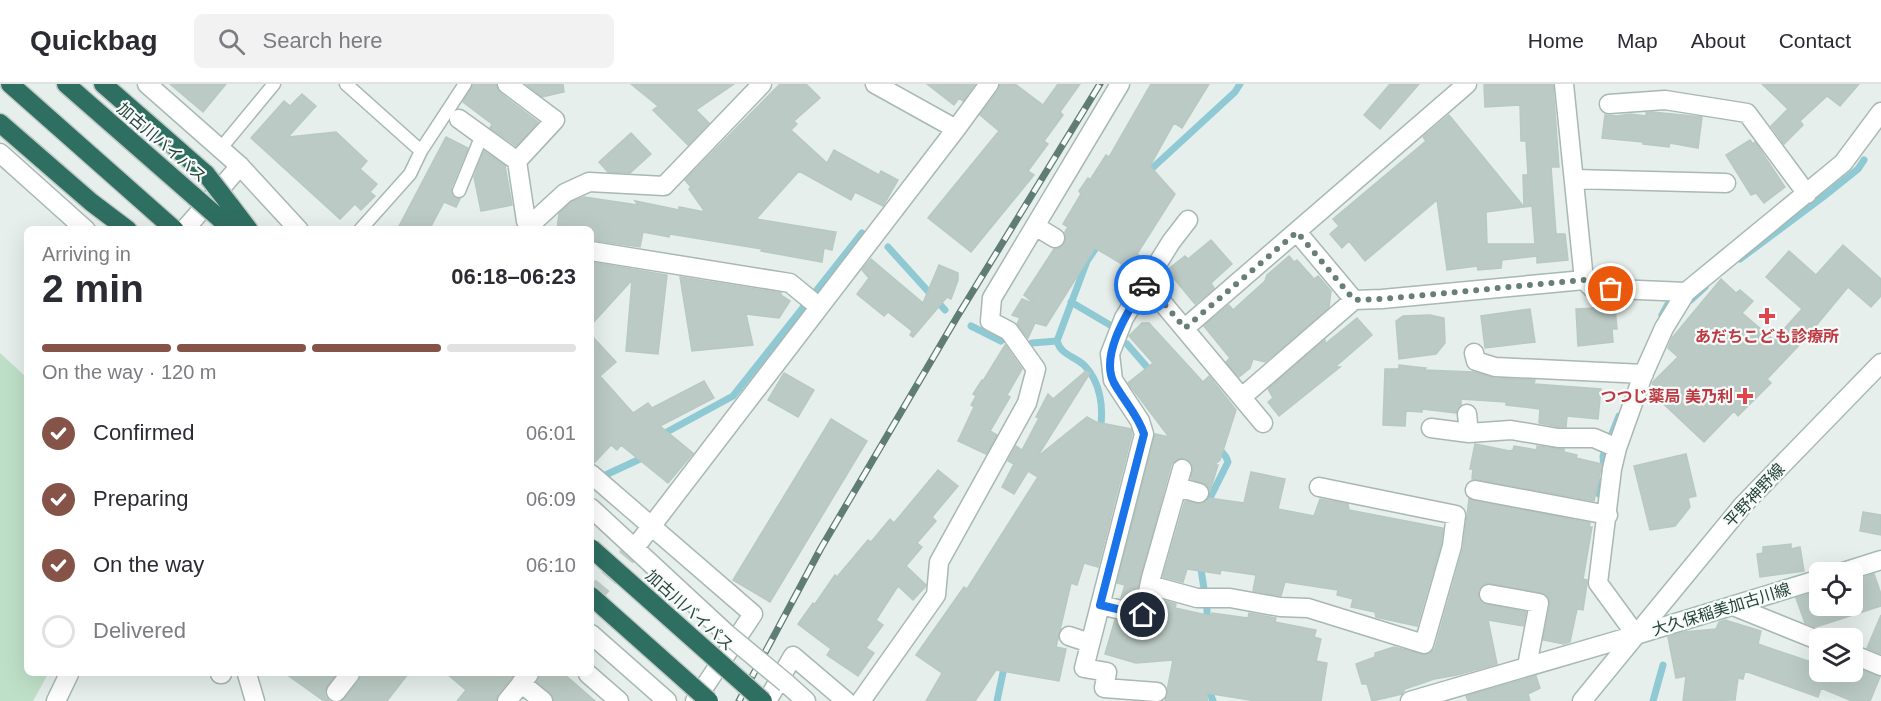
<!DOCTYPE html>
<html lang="en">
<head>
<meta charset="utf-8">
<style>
  :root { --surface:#fff; --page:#f2f2f3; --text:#2b2b33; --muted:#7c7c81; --line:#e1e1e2; --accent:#855347 }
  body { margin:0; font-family:Arial,"Noto Sans JP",sans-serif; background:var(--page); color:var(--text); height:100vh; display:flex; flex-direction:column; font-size:22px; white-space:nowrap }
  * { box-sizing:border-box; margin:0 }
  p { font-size:20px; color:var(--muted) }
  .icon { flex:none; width:33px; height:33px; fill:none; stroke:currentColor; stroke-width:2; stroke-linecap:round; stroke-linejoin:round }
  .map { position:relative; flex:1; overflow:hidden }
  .sheet { position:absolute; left:24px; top:142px; width:570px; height:450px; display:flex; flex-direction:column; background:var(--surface); border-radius:9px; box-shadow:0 6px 24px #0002 }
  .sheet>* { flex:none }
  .buttons { position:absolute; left:1809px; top:478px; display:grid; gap:12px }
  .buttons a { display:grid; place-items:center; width:54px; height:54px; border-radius:9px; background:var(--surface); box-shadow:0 6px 24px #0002; font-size:30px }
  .pin { position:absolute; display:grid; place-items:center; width:51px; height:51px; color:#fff; margin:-26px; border:3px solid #fff; border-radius:50%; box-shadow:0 2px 6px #0007 }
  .courier { position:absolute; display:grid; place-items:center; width:60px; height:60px; margin:-30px; border:4px solid #1a73e8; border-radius:50%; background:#fff; color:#222; box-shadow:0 2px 8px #0007 }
  .summary em { font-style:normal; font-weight:700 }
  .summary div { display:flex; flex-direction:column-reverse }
  .summary { display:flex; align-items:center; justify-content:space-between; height:102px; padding:0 18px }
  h1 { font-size:39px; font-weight:700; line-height:45px }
  .bar { display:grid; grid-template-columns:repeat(4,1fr); gap:9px 6px; align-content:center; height:72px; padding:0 18px }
  .bar i { height:8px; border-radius:4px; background:var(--line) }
  .bar .active { background:var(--accent) }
  .bar p { grid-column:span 4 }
  ol { padding:0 18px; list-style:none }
  li { display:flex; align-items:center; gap:18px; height:66px }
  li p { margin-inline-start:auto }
  li .icon { padding:6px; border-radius:50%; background:var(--accent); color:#fff; stroke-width:4 }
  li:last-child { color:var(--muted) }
  li i { width:33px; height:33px; border:3px solid var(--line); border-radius:50% }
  header { display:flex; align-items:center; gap:36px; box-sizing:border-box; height:84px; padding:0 30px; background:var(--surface); border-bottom:2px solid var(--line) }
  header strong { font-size:28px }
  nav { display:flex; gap:33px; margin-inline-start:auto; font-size:21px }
  .search { width:420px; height:54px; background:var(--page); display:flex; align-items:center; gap:15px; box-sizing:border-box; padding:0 21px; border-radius:9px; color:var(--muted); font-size:22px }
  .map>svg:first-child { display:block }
</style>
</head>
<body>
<header>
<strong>Quickbag</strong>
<div class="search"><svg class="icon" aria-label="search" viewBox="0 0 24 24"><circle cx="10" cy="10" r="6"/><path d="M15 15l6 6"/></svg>Search here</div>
<nav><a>Home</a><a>Map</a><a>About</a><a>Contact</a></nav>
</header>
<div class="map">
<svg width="1881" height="617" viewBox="0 0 1881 617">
  <rect width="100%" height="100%" fill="#e6efeb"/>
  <path fill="#bfe0c8" d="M0 269 27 294V590H48L33 617H0Z"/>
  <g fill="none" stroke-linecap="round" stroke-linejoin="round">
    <path stroke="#8ec9d4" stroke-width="7" d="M1147 89 1235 8 1240 0
      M1100 158 1087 177 1057 257C1061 271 1074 272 1084 281 1101 298 1104 325 1100 347
      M888 163 945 226
      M1740 175 1823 113 1858 85 1864 76
      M1687 214 1691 216 1705 203
      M1071 218 1110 241
      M1662 231 1674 209
      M971 242 1001 257
      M1032 259 1057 257
      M1127 260 1153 290
      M661 353 665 349 733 312 862 149
      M1604 387 1603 372 1619 332
      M599 394 640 375 645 370
      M1599 410 1602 397
      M1206 422 1228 378 1226 373 1216 361
      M1200 479 1207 524V539
      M1208 603 1213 617
      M997 617 1005 579
      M1653 617 1663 581"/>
  </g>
  <path fill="#bbcac4" stroke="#b8c9c2" stroke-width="1.5" d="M170 0H226L203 28Z
    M473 0H496L500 9 538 38 516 62 490 44 492 40 463 18Z
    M526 0H563L564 8 542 13Z
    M631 0H734L696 26 709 39 688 61 653 26 658 22Z
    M780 0H806L820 14 794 37 797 40 791 46 827 79 834 66 879 91 881 87 898 96 883 122 855 108 851 116 799 87 756 135 836 148 832 166 824 164 822 178 761 167 762 165 670 150 669 153 643 148 640 163 591 156V146H557L559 129 571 118 584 113 638 121 635 117 679 126V123L705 128 689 105 691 103 685 96Z
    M927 0H975L963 17 959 14 954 21Z
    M1000 0H1015L1043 21 1058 0H1080L1060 28 1063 31 1044 57 1048 60 1028 87 1034 91 971 168 928 134 999 47 980 31 998 7Z
    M1151 0H1209L1182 44 1174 39 1150 82 1175 110 1137 170 1146 176 1133 198 1117 189 1122 180 1095 164 1046 242 1035 239 1028 254 1017 240 1020 234 1012 231 1022 215 1035 220 1024 211 1054 165 1060 164 1065 159V148L1068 143 1063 140 1081 110 1079 107 1088 94 1090 96 1106 71 1109 73Z
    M1390 0H1419L1380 45 1364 31Z
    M1496 0H1553L1559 83H1551L1556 150H1565L1568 176 1537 179V172L1502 176 1501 184 1478 186 1477 182 1447 186 1437 116 1365 177 1349 157 1342 164 1330 150 1339 142 1333 135 1426 57 1423 53 1449 31 1524 123 1486 128 1487 160H1535L1532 122 1524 123 1523 91H1528L1526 57H1521L1520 21 1485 23 1484 1Z
    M1762 0H1859L1840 22 1827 12 1800 37 1803 41 1784 60 1771 42 1788 25Z
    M302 10 316 22 288 53 336 48 367 77 360 85 377 100 370 108 375 112 361 126 355 120 340 135 251 54 284 17 290 22Z
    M1652 28 1702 33 1698 64 1670 59 1669 63 1652 61 1643 60V58L1602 54 1605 31 1617 32 1630 30 1646 32V29Z
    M631 49 651 70 630 89 608 88 599 78Z
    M446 53 468 64 451 104 453 112 460 115 456 123 444 118 429 146H397Z
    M1750 56 1753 60 1755 58 1785 103 1764 119 1756 109 1751 111 1726 71Z
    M484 67 505 82 512 121 481 127 474 93Z
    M1211 156 1232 180 1211 199 1214 204 1195 220 1167 186 1185 172 1188 175Z
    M1843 161 1881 195V212L1871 223 1848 203 1805 255 1767 295 1771 299 1738 332 1734 327 1704 358 1651 308 1654 303 1652 299 1678 273 1668 264 1672 254 1721 195 1736 209 1740 206 1753 217 1742 229 1774 256 1802 225 1766 193 1789 167 1816 191Z
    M1289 172 1294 178 1297 176 1314 195 1318 192 1331 207 1329 223 1265 278 1253 275 1250 284 1239 293 1226 278 1230 274 1204 242 1229 221 1233 226 1265 197 1267 191Z
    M871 175 923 219 939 181 958 189V196L951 215 947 213 913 253 910 251 912 247 888 228 884 232 857 210 869 194 862 186Z
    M591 178 667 191 658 270 626 267 632 196 591 241Z
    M680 193 781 209V211L790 217 779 234 746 230 753 261 692 267Z
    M1615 223 1617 245H1612L1613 258 1578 262 1576 225Z
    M1530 225 1535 258 1485 264 1481 232Z
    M1430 231 1444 234 1445 259 1436 270 1399 275 1396 237 1403 232Z
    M1357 234 1372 251 1335 283H1340L1279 332 1268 318 1273 314 1268 305 1325 256V260Z
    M1142 239H1149L1203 298 1209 292 1236 326 1220 376 1214 381H1218L1210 407 1207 401 1191 395 1193 383 1190 377 1180 374 1175 377 1171 381 1134 517 1121 514 1125 501 1117 499 1155 350 1169 353 1128 299 1153 279 1129 252Z
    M591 251 616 278 600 292 633 329 648 319 652 324 704 297 714 314 660 342 693 369 668 399 621 361 617 366 611 361 594 379H591Z
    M1005 261 1022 285 1007 311 1010 313 990 347 997 351 986 370 958 357 974 323 971 321 976 312 973 310 982 296 983 297Z
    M1399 281 1426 284 1424 286 1474 288 1494 294 1535 296 1534 300 1601 305 1598 335 1567 332 1566 343H1559L1539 339 1540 325 1506 321V318L1461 315V321L1456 329 1422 325V328L1406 327 1405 342 1383 341 1385 285H1399Z
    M1086 287 1090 289 1037 373 1087 333 1096 338 1131 345 1132 350 1098 483 1084 479 1077 501 1071 499 1056 563 1066 565 1059 597 996 586 975 617H926L942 589 916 571 964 503 967 505 1038 393 1028 387 1014 410 1002 403 1014 380 1008 377 1016 362 1022 366 1039 334 1036 333 1048 310 1053 315Z
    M784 289 814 306 798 333 768 316Z
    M831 335 867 357 770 518 733 496Z
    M1475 360 1510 367 1513 366 1514 362 1537 366V362L1564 365V368L1577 371 1576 374 1602 380 1594 417 1472 395 1473 385H1470Z
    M1686 370 1696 412 1688 414 1690 423 1675 442 1650 446 1634 382Z
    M938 386 958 402 932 433 936 437 917 459 922 463 906 482 926 501 925 503 913 516 898 502 876 536 883 541 866 564 874 569 858 592 827 571 831 565 798 540 813 519 815 520 835 491 837 493 868 456 871 458 890 435 894 439Z
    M1251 388 1285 395 1278 425 1314 432 1320 415 1348 420 1349 426 1443 444 1441 460 1417 542 1376 533 1375 528 1351 523 1353 515 1337 511 1338 506 1285 498 1281 512 1253 507 1256 491 1221 486 1220 490 1187 485 1183 498 1163 493 1185 417 1201 420 1209 414 1244 419Z
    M1469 415 1590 439 1589 443H1592L1583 495 1587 496V500L1583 526 1577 525 1570 558 1564 560 1543 556 1550 521 1549 515 1546 510 1486 499 1478 507 1479 514 1482 519 1526 528 1523 542 1488 536 1497 580 1457 591 1434 595 1405 605 1402 610 1372 617 1367 600H1362L1356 580 1375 573V569L1394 563 1426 571 1431 568 1435 564 1463 465Z
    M1863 428 1881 431V451L1860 447Z
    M1791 460V465L1800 463 1804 487 1760 493 1757 470 1763 469V463Z
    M1874 490 1881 510V522L1816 543 1805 539 1796 514 1820 507V522H1852V497Z
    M1158 515 1176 520 1175 524 1211 532 1212 529 1248 534 1249 529 1276 534 1275 538 1316 546 1314 553 1321 555 1316 577 1327 579 1321 617H1256L1206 609 1208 617H1165L1173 576 1136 579 1105 570 1115 536 1140 542H1147L1154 534Z
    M1881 531V570L1867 564Z
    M1725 536 1761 547 1758 560 1820 581V588H1840L1852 592V582L1880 593 1870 617H1852L1821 604 1818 613 1745 587 1743 595 1738 594 1735 616 1683 617 1686 592 1676 594 1668 553 1684 548 1716 545 1719 538Z
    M286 590H336L325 606V612L329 617H324Z
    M361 590H408L387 617H342L359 597Z
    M447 590H515L498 610 496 617H457L466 606Z
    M540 590H564L595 617H554L551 609 537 598Z
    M1536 592 1540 604 1528 610 1530 617H1468L1466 612Z"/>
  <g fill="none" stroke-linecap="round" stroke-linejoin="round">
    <path stroke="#bfccc8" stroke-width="18" stroke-dasharray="18 9" stroke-linecap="butt" d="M591 515 640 457"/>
    <g stroke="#a8b8b2" stroke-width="15">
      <path id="service" d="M346 0 421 67
        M221 64 274 0
        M459 107 482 51
        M360 146 410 90 421 67 465 0"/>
    </g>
    <g stroke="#a8b8b2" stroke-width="21">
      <path id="minor" d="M147 0 240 82 299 146
        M507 0 555 36 517 77 526 137 532 146
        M875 0 956 45
        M1564 0 1584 196
        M1609 20 1665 16 1747 29 1807 110
        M459 35 517 77
        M0 69 86 146
        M1574 95 1726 99
        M529 142 565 109 589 98 664 102 762 0
        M1035 142 1055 154
        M1297 148 1354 216
        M591 167 790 199 818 222
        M1146 199 1263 339
        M1185 244 1467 0
        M1474 269 1476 277 1495 283 1644 290
        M1242 313 1354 216 1382 215 1584 196 1592 204 1686 208
        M1467 330 1469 349
        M1431 344 1469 349 1511 346 1558 354H1594L1617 364
        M591 390 753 530 695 617
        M1177 403 1199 409
        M1475 406 1608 431
        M591 424 727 550
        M640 457 956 45 989 0
        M1150 501 1197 514H1230L1280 523 1308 524 1424 560 1452 462 1456 431 1319 403
        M1489 510 1539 519 1527 582
        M1100 521 1143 531 1151 494 1182 385
        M1733 522 1820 557
        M591 550 667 617
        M1069 552 1090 559
        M1852 570 1881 582
        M220 590H222
        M247 590 255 617
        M588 590 619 617
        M521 599 543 617
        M786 599 806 617
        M336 608 350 590
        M1157 608 1104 604 1107 588 1084 584 1144 350 1140 337 1113 296 1110 270 1124 234 1171 158 1188 136
        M56 617 69 590
        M507 617 529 590
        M767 617 793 572 846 617
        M861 617 936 511 939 478 1027 319 1036 285 1009 247 990 237 992 214 1120 0
        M1410 617 1636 551 1598 499 1612 385 1617 364 1643 291 1664 244 1686 208 1843 79 1881 28"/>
    </g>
    <g stroke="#a8b8b2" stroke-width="21">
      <path id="tertiary" d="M184 146 240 82
        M1636 551 1743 421 1881 279"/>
    </g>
    <g stroke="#a4bbb3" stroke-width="21">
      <path id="secondary" d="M1840 489 1881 476
        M1582 617 1636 551 1820 495"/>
    </g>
    <g stroke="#c2cac8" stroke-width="21">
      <path id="motorway" d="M10 0 175 146
        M66 0 195 113
        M103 0 206 90
        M0 39 91 118 128 146
        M230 121 249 146
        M219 134 232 146"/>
    </g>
    <use href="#service" stroke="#fff" stroke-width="12"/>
    <use href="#minor" stroke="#fff" stroke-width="18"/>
    <use href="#tertiary" stroke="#fff" stroke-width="18"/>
    <use href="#secondary" stroke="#fff" stroke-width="18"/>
    <use href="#motorway" stroke="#2f6f62" stroke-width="18"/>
    <g stroke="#5f7d75" stroke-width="7">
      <path id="rail" d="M739 617 821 464 957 233 1100 0"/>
    </g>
    <use href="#rail" stroke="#f7fbf9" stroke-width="4.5" stroke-dasharray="14" stroke-linecap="butt"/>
    <g stroke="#a8b8b2" stroke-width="21" stroke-linecap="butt">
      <path id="minor-bridge" d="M727 550 786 599"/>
    </g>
    <g stroke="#c2cac8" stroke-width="21" stroke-linecap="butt">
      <path id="motorway-bridge" d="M206 90 230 121
        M195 113 219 134
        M591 464 763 617
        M591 512 709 617"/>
    </g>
    <use href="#minor-bridge" stroke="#fff" stroke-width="18"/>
    <use href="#motorway-bridge" stroke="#2f6f62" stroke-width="18"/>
  </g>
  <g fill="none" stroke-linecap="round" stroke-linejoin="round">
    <path stroke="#687f78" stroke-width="6" stroke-dasharray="0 10.8" d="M1144 201 1146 199 1185 244 1297 148 1354 216 1382 215 1584 196 1592 204 1611 205"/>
    <path stroke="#1a73e8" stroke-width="8" d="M1143 531 1100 521 1144 350C1138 331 1124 317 1114 299 1099 270 1130 225 1144 201"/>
  </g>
  <g fill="#e0444e" stroke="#f7fbf9" stroke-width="2">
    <path d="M1764 223h6v6h6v6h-6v6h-6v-6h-6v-6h6z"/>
    <path d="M1742 303h6v6h6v6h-6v6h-6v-6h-6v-6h6z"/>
  </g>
  <g text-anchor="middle" stroke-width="4.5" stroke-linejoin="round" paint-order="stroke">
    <g font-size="16" fill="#24423a" stroke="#f7fbf9">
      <text transform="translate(162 58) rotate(41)" y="6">加古川バイパス</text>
      <text transform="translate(1754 411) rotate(-47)" y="6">平野神野線</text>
      <text transform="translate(1721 525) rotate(-17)" y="6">大久保稲美加古川線</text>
      <text transform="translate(690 526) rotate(42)" y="6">加古川バイパス</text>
    </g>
    <g font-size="16" font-weight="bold" fill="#be3a42" stroke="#f7fbf9">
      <text x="1767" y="258">あだちこども診療所</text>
      <text x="1733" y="318" text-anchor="end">つつじ薬局 美乃利</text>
    </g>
  </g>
</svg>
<div class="buttons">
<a><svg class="icon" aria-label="locate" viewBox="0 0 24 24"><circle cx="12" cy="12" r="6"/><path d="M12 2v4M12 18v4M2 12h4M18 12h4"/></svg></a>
<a><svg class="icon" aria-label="layers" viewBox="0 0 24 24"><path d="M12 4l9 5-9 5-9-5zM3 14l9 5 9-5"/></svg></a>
</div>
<div class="pin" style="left:1611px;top:205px;background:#ea580c"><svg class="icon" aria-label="bag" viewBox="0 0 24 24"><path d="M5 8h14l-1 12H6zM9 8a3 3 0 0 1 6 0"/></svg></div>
<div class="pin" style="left:1143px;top:531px;background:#1f2937"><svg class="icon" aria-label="home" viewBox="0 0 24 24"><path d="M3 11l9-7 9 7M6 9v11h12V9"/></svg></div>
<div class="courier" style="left:1144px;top:201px"><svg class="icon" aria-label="car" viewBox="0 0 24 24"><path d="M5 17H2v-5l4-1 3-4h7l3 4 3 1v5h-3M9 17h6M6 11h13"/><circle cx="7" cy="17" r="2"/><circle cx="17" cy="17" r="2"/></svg></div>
<section class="sheet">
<div class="summary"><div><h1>2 min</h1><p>Arriving in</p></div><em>06:18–06:23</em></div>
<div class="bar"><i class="active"></i><i class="active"></i><i class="active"></i><i></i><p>On the way · 120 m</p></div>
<ol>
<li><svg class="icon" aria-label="check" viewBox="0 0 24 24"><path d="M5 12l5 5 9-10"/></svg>Confirmed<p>06:01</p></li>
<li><svg class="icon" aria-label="check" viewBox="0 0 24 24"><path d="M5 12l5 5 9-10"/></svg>Preparing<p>06:09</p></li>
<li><svg class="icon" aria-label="check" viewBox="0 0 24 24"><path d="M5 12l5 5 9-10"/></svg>On the way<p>06:10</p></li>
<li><i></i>Delivered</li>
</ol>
</section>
</div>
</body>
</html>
